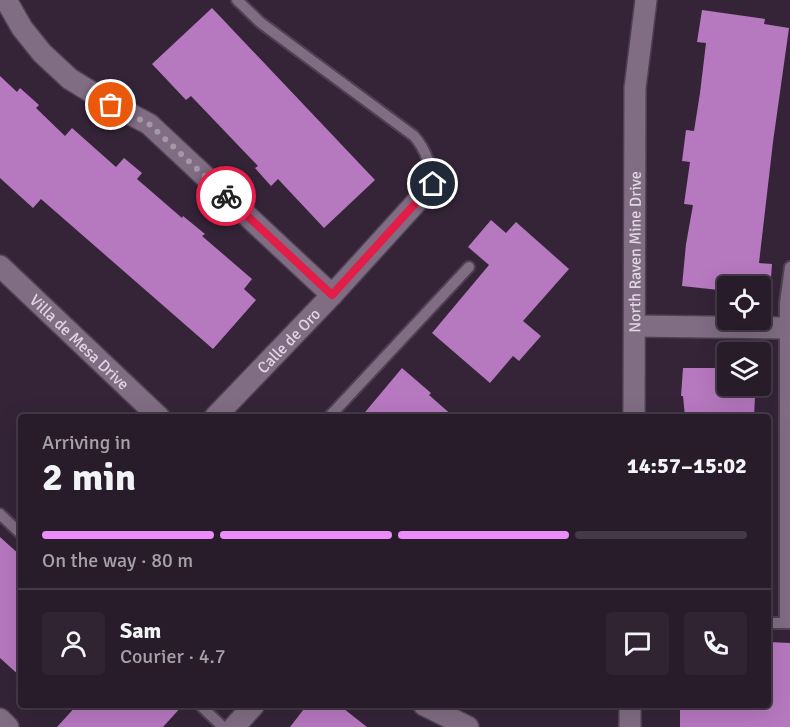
<!DOCTYPE html>
<html lang="en">
<head>
<meta charset="utf-8">
<style>
  :root { --surface:#281b2a; --page:#302432; --text:#f1f3f6; --muted:#a5a1a8; --line:#443947; --accent:#ec8cfa }
  body { margin:0; font-family:Signika,sans-serif; background:var(--page); color:var(--text); height:100vh; display:flex; flex-direction:column; font-size:22px; white-space:nowrap }
  * { box-sizing:border-box; margin:0 }
  p { font-size:20px; color:var(--muted) }
  .icon { flex:none; width:33px; height:33px; fill:none; stroke:currentColor; stroke-width:2; stroke-linecap:round; stroke-linejoin:round }
  .map { position:relative; flex:1; overflow:hidden }
  .side { position:absolute; left:18px; top:414px; width:753px; height:294px; display:flex; flex-direction:column; background:var(--surface); border-radius:6px; box-shadow:0 6px 24px #0002,0 0 0 2px var(--line) }
  .side>* { flex:none }
  .tools { position:absolute; left:717px; top:276px; display:grid; gap:12px }
  .tools a { display:grid; place-items:center; width:54px; height:54px; border-radius:6px; background:var(--surface); box-shadow:0 6px 24px #0002,0 0 0 2px var(--line); font-size:30px }
  .pin { position:absolute; display:grid; place-items:center; width:51px; height:51px; color:#fff; margin:-26px; border:3px solid #fff; border-radius:50%; box-shadow:0 2px 6px #0007 }
  .courier { position:absolute; display:grid; place-items:center; width:60px; height:60px; margin:-30px; border:4px solid #e11d48; border-radius:50%; background:#fff; color:#222; box-shadow:0 2px 8px #0007 }
  .overview em { font-style:normal; font-weight:700 }
  .overview div { display:flex; flex-direction:column-reverse }
  .overview { display:flex; align-items:center; justify-content:space-between; height:102px; padding:0 24px }
  h1 { font-size:39px; font-weight:700; line-height:45px }
  .bar { display:grid; grid-template-columns:repeat(4,1fr); gap:9px 6px; align-content:center; height:72px; padding:0 24px }
  .bar i { height:8px; border-radius:4px; background:var(--line) }
  .bar .on { background:var(--accent) }
  .bar p { grid-column:span 4 }
  .line { display:flex; align-items:center; gap:15px; padding:0 24px; border-top:2px solid var(--line) }
  .line div { flex:1 }
  .round { display:grid; place-items:center; flex:none; width:63px; height:63px; border-radius:6px; background:var(--page) }
  .map>svg:first-child { display:block }
</style>
</head>
<body>
<div class="map">
<svg width="790" height="727" viewBox="0 0 790 727">
  <rect width="100%" height="100%" fill="#352438"/>
  <path fill="#b678bf" d="M212 8 375 180 324 228 278 179 271 186 255 168 258 166 191 96 186 100 152 64Z
    M702 10 765 19 764 24 789 28 773 142 759 263 772 264 770 291 760 290V286H728V291L682 286 686 244 693 205 684 204 690 162 682 161 686 130 694 131 700 93 706 43 697 42Z
    M0 76 17 92 20 88 39 105 36 108 65 136 72 128 116 167 124 158 142 173 137 179 182 218 183 216 205 234 202 236 252 279 244 289 256 300 213 349 41 199 33 208 0 178Z
    M491 220 506 233 516 222 569 269 523 321 541 336 519 361 513 356 490 383 432 333 489 265 468 247Z
    M402 368 431 393 429 395 454 417H361Z
    M683 368H728V386H760V368H768L767 397H755L754 417H685L683 396H681Z
    M0 537 21 556V677L0 658Z
    M768 642 790 643V727H680V705H768Z
    M77 705H183L163 727H57Z
    M307 705H339L367 727H290Z"/>
  <g fill="none" stroke-linecap="round" stroke-linejoin="round">
    <g stroke="#4f4052" stroke-width="14">
      <path id="lane" d="M237 0 261 23 414 136C427 151 430 165 433 184
        M329 417 469 267
        M0 514 21 534
        M768 623H790
        M785 623V303L790 267
        M200 705 223 727"/>
    </g>
    <g stroke="#4f4052" stroke-width="24">
      <g id="street">
        <path d="M6 0 22 28 42 53 70 79 111 104 149 124 332 295"/>
        <path id="s1" d="M0 266 159 417"/>
        <path d="M635 326 790 328"/>
        <path id="s2" d="M215 417 332 295 433 184"/>
        <path id="s3" d="M634 417 635 88 646 0"/>
        <path d="M424 705 468 727"/>
        <path d="M0 719 8 727"/>
        <path d="M234 727 254 705"/>
        <path d="M630 727V705"/>
      </g>
    </g>
    <use href="#lane" stroke="#806c83" stroke-width="10"/>
    <use href="#street" stroke="#806c83" stroke-width="21"/>
  </g>
  <g fill="none" stroke-linecap="round" stroke-linejoin="round">
    <path stroke="#a497a6" stroke-width="6" stroke-dasharray="0 10.8" d="M111 105 149 124 226 196"/>
    <path stroke="#e11d48" stroke-width="8" d="M226 196 332 295 433 184"/>
  </g>
  <g text-anchor="middle" stroke-width="6" stroke-linejoin="round" paint-order="stroke">
    <g font-size="16" fill="#e0d5e2" stroke="#352438">
      <text dy="6" stroke="none"><textPath href="#s3" startOffset="165">North Raven Mine Drive</textPath></text>
      <text dy="6" stroke="none"><textPath href="#s2" startOffset="106">Calle de Oro</textPath></text>
      <text dy="6" stroke="none"><textPath href="#s1" startOffset="110">Villa de Mesa Drive</textPath></text>
    </g>
  </g>
</svg>
<div class="tools">
<a><svg class="icon" aria-label="locate" viewBox="0 0 24 24"><circle cx="12" cy="12" r="6"/><path d="M12 2v4M12 18v4M2 12h4M18 12h4"/></svg></a>
<a><svg class="icon" aria-label="layers" viewBox="0 0 24 24"><path d="M12 4l9 5-9 5-9-5zM3 14l9 5 9-5"/></svg></a>
</div>
<div class="pin" style="left:111px;top:105px;background:#ea580c"><svg class="icon" aria-label="bag" viewBox="0 0 24 24"><path d="M5 8h14l-1 12H6zM9 8a3 3 0 0 1 6 0"/></svg></div>
<div class="pin" style="left:433px;top:184px;background:#1f2937"><svg class="icon" aria-label="home" viewBox="0 0 24 24"><path d="M3 11l9-7 9 7M6 9v11h12V9"/></svg></div>
<div class="courier" style="left:226px;top:196px"><svg class="icon" aria-label="bike" viewBox="0 0 24 24"><circle cx="6" cy="16" r="4"/><circle cx="18" cy="16" r="4"/><path d="M6 16l4-8h5l3 8M10 8l3 8H6M13 5h3"/></svg></div>
<section class="side">
<div class="overview"><div><h1>2 min</h1><p>Arriving in</p></div><em>14:57–15:02</em></div>
<div class="bar"><i class="on"></i><i class="on"></i><i class="on"></i><i></i><p>On the way · 80 m</p></div>
<div class="line" style="height:108px"><a class="round"><svg class="icon" aria-label="person" viewBox="0 0 24 24"><circle cx="12" cy="8" r="4"/><path d="M4 21q1-7 8-7t8 7"/></svg></a><div><b>Sam</b><p>Courier · 4.7</p></div><a class="round"><svg class="icon" aria-label="chat" viewBox="0 0 24 24"><path d="M4 5h16v11H9l-5 4z"/></svg></a><a class="round"><svg class="icon" aria-label="phone" viewBox="0 0 24 24"><path d="M5 4h4l2 5-3 2q2 4 5 5l2-3 5 2v4C11 20 4 13 5 4z"/></svg></a></div>
</section>
</div>
</body>
</html>
